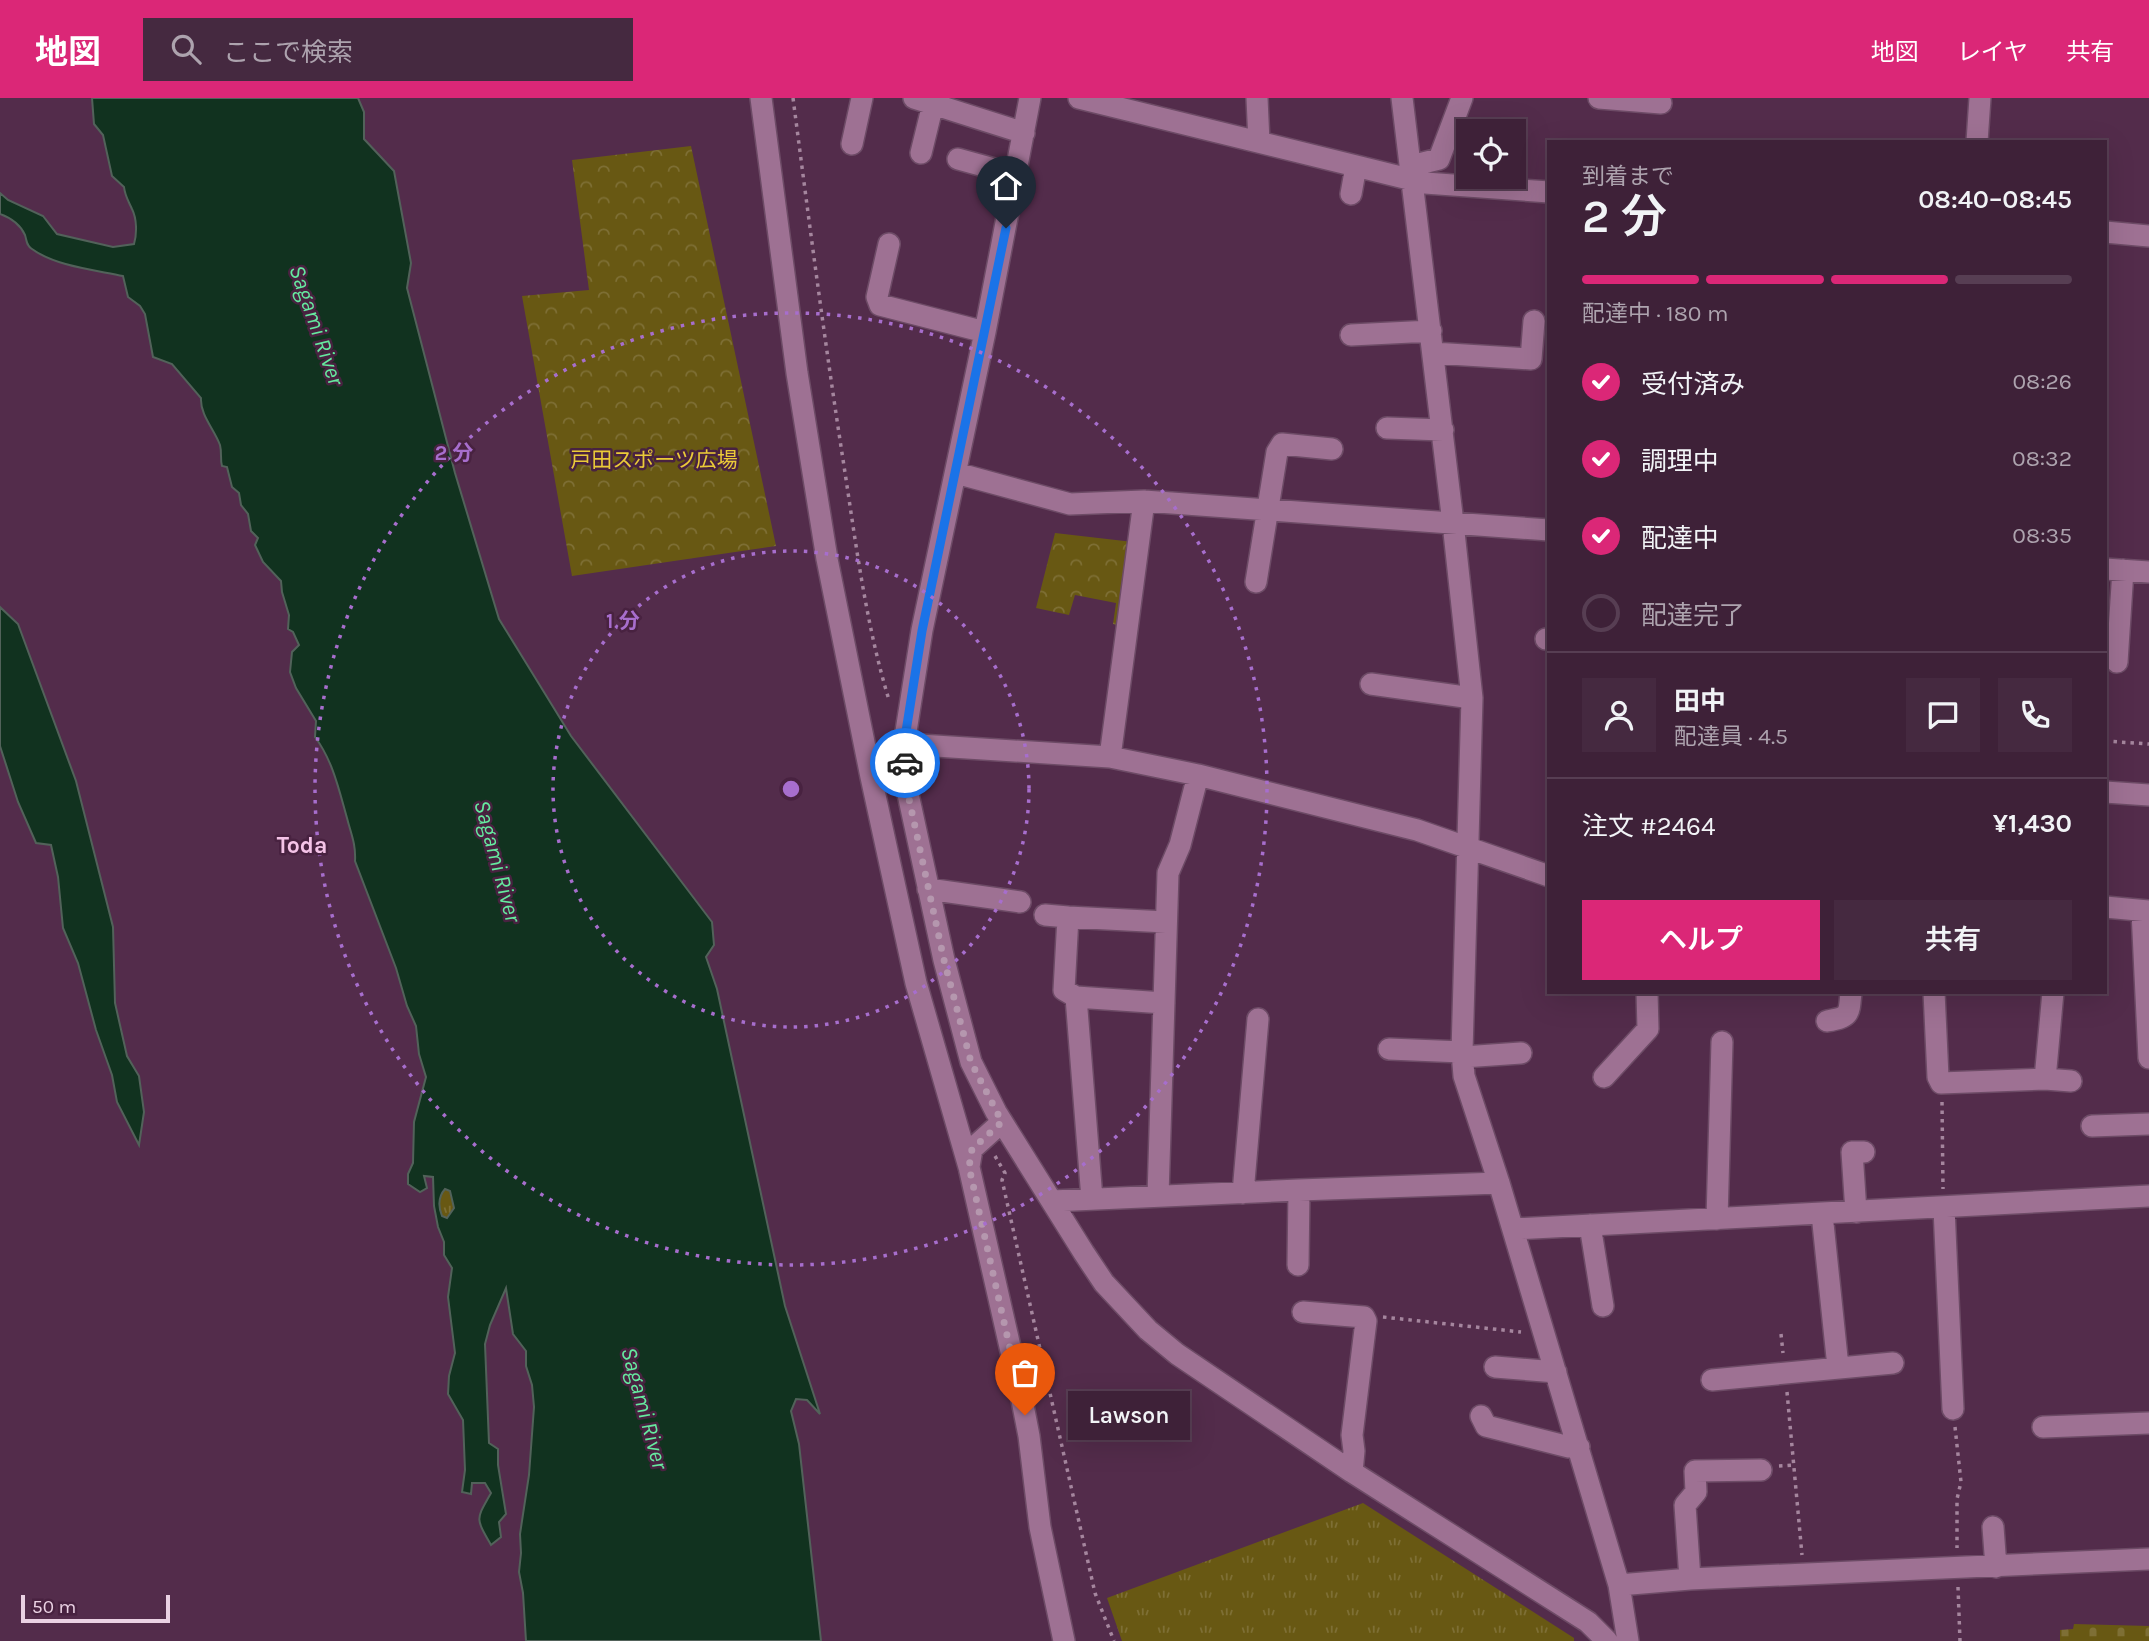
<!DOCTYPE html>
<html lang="ja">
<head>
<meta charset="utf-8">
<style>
  :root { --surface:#3e2138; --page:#452940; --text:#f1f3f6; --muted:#ada3ae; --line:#573e53; --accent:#db2777 }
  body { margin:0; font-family:Karla,"Noto Sans JP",sans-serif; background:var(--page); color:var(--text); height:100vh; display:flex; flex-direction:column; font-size:26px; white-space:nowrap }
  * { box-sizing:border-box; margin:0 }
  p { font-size:23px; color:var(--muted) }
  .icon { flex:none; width:38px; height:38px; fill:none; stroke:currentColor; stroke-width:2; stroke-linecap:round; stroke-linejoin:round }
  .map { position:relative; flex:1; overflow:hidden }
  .side { position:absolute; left:1547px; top:42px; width:560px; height:854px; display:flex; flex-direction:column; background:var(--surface); border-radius:0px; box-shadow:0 7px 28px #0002,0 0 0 2px var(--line) }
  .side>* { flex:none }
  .fabs { position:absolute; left:1456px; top:21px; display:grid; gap:14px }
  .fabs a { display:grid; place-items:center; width:70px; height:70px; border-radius:0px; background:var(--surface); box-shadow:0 7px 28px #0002,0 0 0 2px var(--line); font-size:35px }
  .scale { position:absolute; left:21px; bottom:18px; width:149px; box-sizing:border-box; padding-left:7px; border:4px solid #ead1e3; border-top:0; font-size:19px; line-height:24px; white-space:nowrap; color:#ead1e3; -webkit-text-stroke:5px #482240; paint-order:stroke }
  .pin { position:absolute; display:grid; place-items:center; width:60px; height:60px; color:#fff; margin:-72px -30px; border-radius:50% 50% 50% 0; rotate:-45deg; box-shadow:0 0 7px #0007 }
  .pin .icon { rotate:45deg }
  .courier { position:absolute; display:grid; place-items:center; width:70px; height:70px; margin:-35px; border:5px solid #1a73e8; border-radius:50%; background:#fff; color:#222; box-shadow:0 2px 9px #0007 }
  .bubble { position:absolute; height:49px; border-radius:0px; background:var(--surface); box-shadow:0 7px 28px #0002,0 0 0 2px var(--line); font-size:23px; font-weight:600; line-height:49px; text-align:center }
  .summary em { font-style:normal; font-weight:600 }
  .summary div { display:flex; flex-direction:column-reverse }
  .summary { display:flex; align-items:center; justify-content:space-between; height:119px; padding:0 35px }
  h1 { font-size:46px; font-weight:600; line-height:52px }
  .bar { display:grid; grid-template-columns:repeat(4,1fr); gap:10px 7px; align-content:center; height:84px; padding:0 35px }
  .bar i { height:9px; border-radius:5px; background:var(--line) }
  .bar .on { background:var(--accent) }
  .bar p { grid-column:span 4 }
  .line { display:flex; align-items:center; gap:18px; padding:0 35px; border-top:2px solid var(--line) }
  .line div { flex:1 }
  .round { display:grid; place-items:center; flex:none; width:74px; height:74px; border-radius:0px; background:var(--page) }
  ol { padding:0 35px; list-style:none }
  li { display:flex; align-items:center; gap:21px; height:77px }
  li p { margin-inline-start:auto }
  li .icon { padding:7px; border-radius:50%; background:var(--accent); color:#fff; stroke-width:4 }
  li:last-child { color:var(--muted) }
  li i { width:38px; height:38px; border:4px solid var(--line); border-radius:50% }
  .button { display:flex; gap:14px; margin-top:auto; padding:14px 35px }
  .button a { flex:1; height:80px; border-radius:0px; background:var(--accent); color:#fff; font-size:28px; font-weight:600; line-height:80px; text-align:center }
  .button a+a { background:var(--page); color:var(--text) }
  header { display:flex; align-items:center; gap:42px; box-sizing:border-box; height:98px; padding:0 35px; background:var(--accent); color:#fff }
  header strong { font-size:33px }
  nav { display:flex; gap:38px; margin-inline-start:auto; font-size:24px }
  .search { width:490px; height:63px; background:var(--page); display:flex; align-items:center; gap:18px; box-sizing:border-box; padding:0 24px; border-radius:0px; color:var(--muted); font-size:26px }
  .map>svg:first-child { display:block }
</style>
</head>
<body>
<header>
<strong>地図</strong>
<div class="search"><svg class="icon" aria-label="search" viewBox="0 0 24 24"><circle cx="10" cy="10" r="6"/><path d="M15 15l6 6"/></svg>ここで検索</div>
<nav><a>地図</a><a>レイヤ</a><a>共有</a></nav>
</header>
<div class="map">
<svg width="2149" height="1543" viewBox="0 0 2149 1543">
  <defs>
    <pattern id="grass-tufts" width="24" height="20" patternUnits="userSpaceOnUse" patternTransform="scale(1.75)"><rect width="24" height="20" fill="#685813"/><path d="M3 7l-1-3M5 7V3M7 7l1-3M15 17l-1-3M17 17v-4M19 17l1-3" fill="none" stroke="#7e6f35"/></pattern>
    <pattern id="forest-crowns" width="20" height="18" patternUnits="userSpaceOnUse" patternTransform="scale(1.75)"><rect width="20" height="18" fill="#685813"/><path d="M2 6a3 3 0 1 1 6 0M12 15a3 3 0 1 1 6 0" fill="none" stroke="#7e6f35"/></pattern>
    <pattern id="cemetery-stones" width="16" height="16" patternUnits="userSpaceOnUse" patternTransform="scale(1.75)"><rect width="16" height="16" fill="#685813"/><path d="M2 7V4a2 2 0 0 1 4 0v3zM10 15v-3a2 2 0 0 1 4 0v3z" fill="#7e6f35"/></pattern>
  </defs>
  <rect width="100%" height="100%" fill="#532c4b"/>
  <path fill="url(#grass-tufts)" d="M445 1091 450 1092C452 1107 458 1106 447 1120L442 1118C438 1108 439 1100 445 1091Z
    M1363 1405 1574 1540V1543H1122L1107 1500Z"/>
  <path fill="url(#forest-crowns)" d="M691 48 776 448 572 478 522 198 589 192 572 62Z
    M1055 435 1133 444 1122 528 1113 526 1116 505 1075 497 1069 517 1036 510Z"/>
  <path fill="url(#cemetery-stones)" d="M2074 1526 2149 1528V1543H2060V1532L2073 1531Z"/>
  <path fill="#11321f" stroke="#52625a" stroke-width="2" fill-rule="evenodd" d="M92 0H358L364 14V41L394 73 411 165 407 190 455 375 499 521 571 638 712 824 714 847 706 859 717 891 785 1208 820 1316 807 1302 796 1301 791 1313 799 1346 821 1543H526L523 1495 519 1474 521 1455 520 1436 529 1377 534 1309 532 1287 526 1268V1253L513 1236 506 1190 490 1227 485 1246 489 1345 498 1351V1367L506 1416 499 1424 501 1439 491 1447C475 1419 476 1422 491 1395L485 1385H472L471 1396 462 1394 465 1372 463 1322 448 1296 449 1278 455 1255 448 1199 452 1170 444 1157V1144L438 1129 434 1108 433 1079 424 1078 427 1090 420 1094 408 1086V1076L413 1065 414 1024 426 979 419 956 416 928 407 908 396 870 355 763C356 746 351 736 347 720 339 692 333 663 315 639L316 623 296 590 290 574 292 554 299 547 293 534 288 531 289 517 282 494 281 483 263 464 255 447 258 440 251 433 248 416 241 407 239 395 232 389 227 369 222 368C220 361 222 355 220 347 214 331 200 317 201 300L172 266 153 259 145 216 140 208 128 199 123 178C95 172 55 168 32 151 26 147 27 143 25 137 20 126 11 120 0 116V95L8 102 43 118 57 136 113 149 134 146C137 136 137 121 132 111 128 102 125 98 124 89L112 78 103 37 94 26ZM445 1091 450 1093 454 1110 447 1120 442 1118C438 1108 438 1099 445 1091Z
    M0 509 18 526 76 683 113 829 115 905 127 958 139 978 144 1014 139 1047 117 1004 112 977 96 932 78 865 63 830 58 779 51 747 36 745 18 704 0 648Z"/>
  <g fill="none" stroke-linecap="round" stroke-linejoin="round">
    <g stroke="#6d4b66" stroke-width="24">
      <path id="minor" d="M761 0 797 275 827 461 871 679 916 885 969 1069 1021 1297 1029 1338 1040 1429 1064 1543
        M914 0 1024 35
        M1030 0 985 234 922 532 904 646 906 687 913 719 944 862 971 964 996 1014 1084 1155 1104 1185 1148 1232 1177 1256 1352 1374 1588 1524 1607 1543
        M1079 0 1425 85 1549 94
        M1257 0 1259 44
        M1402 0 1453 425 1472 600 1462 954 1464 978 1499 1085 1619 1487 1628 1543
        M1599 0 1661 5
        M1977 44 1980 0
        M852 46 862 0
        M921 55 933 6
        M958 61 1016 77
        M1411 68 1439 61 1462 0
        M1351 96 1356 68
        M2105 134 2149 138
        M889 146 877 199 880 207 985 234
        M1351 237 1431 233
        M1433 255 1531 261 1534 223
        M1387 330 1443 332
        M956 375 1070 406 1144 403 1549 432
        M2105 471 2149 474
        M1256 484 1277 354 1282 346 1332 351
        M1546 541H1549
        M2117 564 2123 472
        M1371 586 1472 600
        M904 646 1110 659 1198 677 1417 732 1549 778
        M1110 659 1144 403
        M2105 694 2149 697
        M928 791 1020 804
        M2105 809 2149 813
        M2142 813 2149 960
        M1045 817 1068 819
        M1934 894 1938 979 1941 985 2045 981 2053 894
        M1076 899 1092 1101
        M1164 905 1076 899 1064 892 1068 819 1166 824
        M1827 923C1850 919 1849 917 1851 894
        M1389 951 1462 954
        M1463 959 1521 955
        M1604 979 1648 931 1647 894
        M2045 981 2071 983
        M2092 1028 2149 1026
        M969 1069 972 1051 1002 1024
        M1243 1095 1258 921
        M1158 1098 1168 775 1180 747 1198 677
        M1052 1103 1299 1092 1499 1085
        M1944 1110 1953 1311
        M1856 1114 1852 1054H1864
        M1822 1116 1838 1269
        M1717 1121 1722 944
        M1590 1127 1603 1208
        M1513 1131 2149 1098
        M1298 1167 1299 1092
        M1303 1214 1364 1219 1366 1223 1352 1337 1354 1353 1352 1374
        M1495 1269 1556 1274
        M1712 1282 1893 1265
        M1481 1318 1486 1328 1569 1349H1579
        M2043 1329 2149 1325
        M1993 1429 1996 1469
        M1690 1481 1685 1407 1696 1394 1695 1373 1761 1372
        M1619 1487 1690 1481 2149 1461"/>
    </g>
    <path stroke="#a5869e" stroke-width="3.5" stroke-dasharray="3.5 5" stroke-linecap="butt" d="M793 0C809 123 825 246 844 368 856 446 866 527 889 602
      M2105 643 2149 646
      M1942 1004 1943 1091
      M995 1058 1005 1075 1002 1082 1095 1495 1114 1543
      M1383 1219 1521 1234
      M1781 1236 1783 1255
      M1787 1294 1802 1457
      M1955 1329 1961 1384 1957 1401V1450
      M1779 1368 1794 1367
      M1958 1489 1960 1543"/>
    <use href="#minor" stroke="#9e7193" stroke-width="21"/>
  </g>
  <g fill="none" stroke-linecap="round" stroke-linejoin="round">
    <path stroke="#b597ae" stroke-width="7" stroke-dasharray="0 12.6" d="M905 665 906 687 944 862 971 964 1002 1024 972 1051 969 1069 1025 1317"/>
    <path stroke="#1a73e8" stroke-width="9" d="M905 665 904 646 922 533 1006 130"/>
  </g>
  <g fill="none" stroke="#a76ecd" stroke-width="3.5" stroke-dasharray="3.5 7">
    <circle cx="791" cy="691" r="238"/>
    <circle cx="791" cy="691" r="476"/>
  </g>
  <g text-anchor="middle" stroke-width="5" stroke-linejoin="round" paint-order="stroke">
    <g font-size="21" fill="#ebcb38" stroke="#482240">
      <text x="654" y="369">戸田スポーツ広場</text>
    </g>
    <g font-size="23" font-style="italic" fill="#65ea9f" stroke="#482240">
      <text transform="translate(317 227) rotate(71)" y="8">Sagami River</text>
      <text transform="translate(498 763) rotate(75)" y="8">Sagami River</text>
      <text transform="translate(645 1310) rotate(75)" y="8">Sagami River</text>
    </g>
    <g font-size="23" font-weight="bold" fill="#f4c3e7" stroke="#482240">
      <text x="302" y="755">Toda</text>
    </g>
  </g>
  <circle cx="791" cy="691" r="10" fill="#a76ecd" stroke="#482240" stroke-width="3.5"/>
  <g font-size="21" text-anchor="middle" font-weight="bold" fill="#a76ecd" stroke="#482240" stroke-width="5" stroke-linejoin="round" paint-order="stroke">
    <text x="454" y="362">2 分</text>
    <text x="623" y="530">1 分</text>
  </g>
</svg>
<div class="fabs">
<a><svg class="icon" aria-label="locate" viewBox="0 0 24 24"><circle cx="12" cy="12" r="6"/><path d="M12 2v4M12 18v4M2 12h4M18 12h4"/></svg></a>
</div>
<div class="scale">50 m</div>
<div class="pin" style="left:1025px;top:1317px;background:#ea580c"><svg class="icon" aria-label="bag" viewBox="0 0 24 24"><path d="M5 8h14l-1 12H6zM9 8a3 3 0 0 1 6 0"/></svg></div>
<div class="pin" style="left:1006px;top:130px;background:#1f2937"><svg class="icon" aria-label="home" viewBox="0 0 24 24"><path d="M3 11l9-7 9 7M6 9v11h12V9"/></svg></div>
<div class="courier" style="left:905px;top:665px"><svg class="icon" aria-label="car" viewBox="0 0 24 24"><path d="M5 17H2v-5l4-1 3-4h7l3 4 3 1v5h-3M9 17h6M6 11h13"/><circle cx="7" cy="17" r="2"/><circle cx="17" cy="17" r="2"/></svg></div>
<div class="bubble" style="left:1068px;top:1293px;width:122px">Lawson</div>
<section class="side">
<div class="summary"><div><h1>2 分</h1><p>到着まで</p></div><em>08:40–08:45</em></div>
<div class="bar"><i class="on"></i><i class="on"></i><i class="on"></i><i></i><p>配達中 · 180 m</p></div>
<ol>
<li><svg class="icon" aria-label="check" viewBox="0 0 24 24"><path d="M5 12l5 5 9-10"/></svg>受付済み<p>08:26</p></li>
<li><svg class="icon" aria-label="check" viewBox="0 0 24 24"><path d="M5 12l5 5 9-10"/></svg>調理中<p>08:32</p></li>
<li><svg class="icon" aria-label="check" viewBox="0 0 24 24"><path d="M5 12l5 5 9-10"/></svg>配達中<p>08:35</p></li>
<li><i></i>配達完了</li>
</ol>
<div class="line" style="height:126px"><a class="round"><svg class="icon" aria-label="person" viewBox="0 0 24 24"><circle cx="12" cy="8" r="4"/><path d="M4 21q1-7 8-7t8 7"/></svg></a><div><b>田中</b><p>配達員 · 4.5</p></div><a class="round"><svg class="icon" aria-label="chat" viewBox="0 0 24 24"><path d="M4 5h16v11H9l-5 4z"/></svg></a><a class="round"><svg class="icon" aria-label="phone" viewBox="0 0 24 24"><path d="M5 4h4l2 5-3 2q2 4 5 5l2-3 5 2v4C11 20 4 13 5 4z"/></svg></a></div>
<div class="line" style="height:91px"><div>注文 #2464</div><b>¥1,430</b></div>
<div class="button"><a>ヘルプ</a><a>共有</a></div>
</section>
</div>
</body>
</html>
